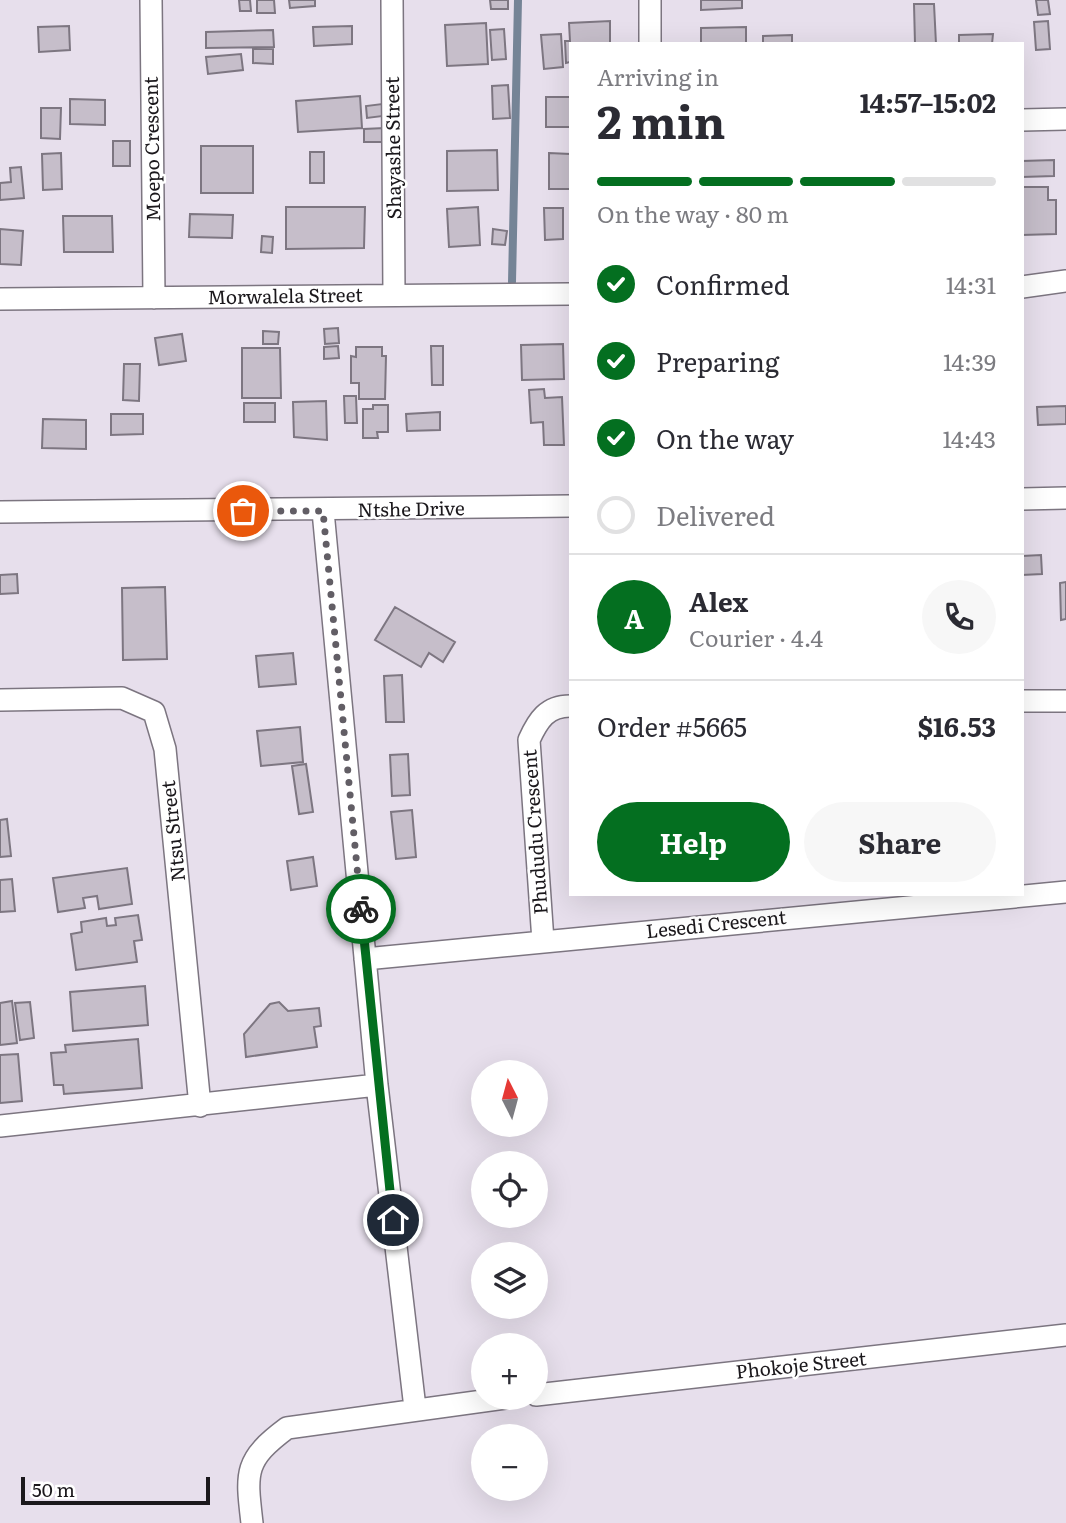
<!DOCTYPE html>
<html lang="en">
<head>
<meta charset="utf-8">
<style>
  :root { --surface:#fff; --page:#f7f7f7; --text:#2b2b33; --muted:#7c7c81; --line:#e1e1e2; --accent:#046f20 }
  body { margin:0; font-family:Literata,serif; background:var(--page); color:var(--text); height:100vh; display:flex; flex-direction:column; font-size:26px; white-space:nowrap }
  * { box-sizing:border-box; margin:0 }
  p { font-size:23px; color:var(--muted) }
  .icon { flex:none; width:38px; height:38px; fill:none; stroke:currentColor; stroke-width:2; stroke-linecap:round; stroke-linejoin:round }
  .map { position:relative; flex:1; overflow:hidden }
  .drawer { position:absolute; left:569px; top:42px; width:455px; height:854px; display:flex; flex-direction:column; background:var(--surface); border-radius:0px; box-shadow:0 7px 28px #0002 }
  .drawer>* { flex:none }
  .needle { width:46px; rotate:354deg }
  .tools { position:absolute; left:471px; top:1060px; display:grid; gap:14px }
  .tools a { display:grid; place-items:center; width:77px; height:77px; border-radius:50%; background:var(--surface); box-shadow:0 7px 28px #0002; font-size:35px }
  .scale { position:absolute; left:21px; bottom:18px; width:189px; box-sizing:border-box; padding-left:7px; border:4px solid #1b181c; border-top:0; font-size:19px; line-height:24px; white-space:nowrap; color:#1b181c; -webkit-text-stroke:5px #fff; paint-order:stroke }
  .pin { position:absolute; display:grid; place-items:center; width:60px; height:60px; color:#fff; margin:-30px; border:4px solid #fff; border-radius:50%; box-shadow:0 2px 7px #0007 }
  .courier { position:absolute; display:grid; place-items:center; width:70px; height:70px; margin:-35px; border:5px solid #046f20; border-radius:50%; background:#fff; color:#222; box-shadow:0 2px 9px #0007 }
  .summary em { font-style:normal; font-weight:700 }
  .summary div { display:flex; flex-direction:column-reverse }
  .summary { display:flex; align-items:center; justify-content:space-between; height:119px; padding:0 28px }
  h1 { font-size:46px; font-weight:700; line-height:52px }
  .bar { display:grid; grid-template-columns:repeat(4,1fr); gap:10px 7px; align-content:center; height:84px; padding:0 28px }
  .bar i { height:9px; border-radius:5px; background:var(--line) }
  .bar .active { background:var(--accent) }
  .bar p { grid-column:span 4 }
  .line { display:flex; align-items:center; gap:18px; padding:0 28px; border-top:2px solid var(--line) }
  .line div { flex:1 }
  .round { display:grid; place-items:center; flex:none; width:74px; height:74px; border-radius:37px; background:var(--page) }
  ol { padding:0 28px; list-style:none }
  li { display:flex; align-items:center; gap:21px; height:77px }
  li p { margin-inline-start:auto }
  li .icon { padding:7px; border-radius:50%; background:var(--accent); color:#fff; stroke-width:4 }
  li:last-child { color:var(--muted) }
  li i { width:38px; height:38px; border:4px solid var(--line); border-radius:50% }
  .cta { display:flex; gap:14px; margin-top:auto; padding:14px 28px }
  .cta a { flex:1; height:80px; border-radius:42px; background:var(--accent); color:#fff; font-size:28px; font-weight:700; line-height:80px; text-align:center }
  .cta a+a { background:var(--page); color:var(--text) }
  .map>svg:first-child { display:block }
</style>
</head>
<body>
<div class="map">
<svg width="1066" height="1523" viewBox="0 0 1066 1523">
  <rect width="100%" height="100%" fill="#e7dfec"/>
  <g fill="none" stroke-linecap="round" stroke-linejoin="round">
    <path stroke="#758496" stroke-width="8" d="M512 282 518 0"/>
  </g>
  <path fill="#c6beca" stroke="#7d7681" stroke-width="2" d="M239 0H250L251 11H240Z
    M257 0H274L275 13H257Z
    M289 0H315V6L290 8Z
    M490 0H508V9H491Z
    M701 0H742V8L701 10Z
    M1036 0H1048L1050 14 1038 15Z
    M914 4H934L936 44H915Z
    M610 21V44H570V62L566 63 565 41H570L569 23Z
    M1048 21 1050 49 1036 50 1034 22Z
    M486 23 488 64 447 66 445 25Z
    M69 26 70 50 39 52 38 27Z
    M352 26V44L314 46 313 27Z
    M746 27V44H701V28Z
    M504 29 506 59 492 60 490 30Z
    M273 30 274 47 206 48V32Z
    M561 34 563 67 544 69 541 35Z
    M993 34 992 44H959V35Z
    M792 35V44H763V36Z
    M253 49H273V64L253 63Z
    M241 54 243 70 208 74 206 57Z
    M508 85 510 118 493 119 492 86Z
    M360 96 362 128 298 132 296 101Z
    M546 97H570V127H546Z
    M70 99 105 100V125L70 124Z
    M382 104 383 116 367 118 366 106Z
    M41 108H61L60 139 41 138Z
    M384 128V142H364V129Z
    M113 141H130V166H113Z
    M201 146H253V193H201Z
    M497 150 498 190 447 191V151Z
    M310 152H324V183H310Z
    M61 153 62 189 43 190 42 154Z
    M549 153 570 154V189H549Z
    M1054 160V176L1022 177V161Z
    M21 167 24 198 0 200V183L11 182 10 168Z
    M1022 187H1048V200H1056V234L1022 235Z
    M286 207H365L364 248 286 249Z
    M478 207 480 245 449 247 447 209Z
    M544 208H563V239L545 240Z
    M190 214 233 215 232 238 189 237Z
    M63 216H112L113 252H64Z
    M0 229 23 231 21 265 0 264Z
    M493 229 507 231 505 245 492 244Z
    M262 236 273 237 272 253 261 252Z
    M338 328 339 343 325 344 324 329Z
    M263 331 279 332 278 344H263Z
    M182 334 186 361 159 365 155 338Z
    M563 344 564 379 522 380 521 345Z
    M338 346 339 358 324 359V347Z
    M431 346H443V385H432Z
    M356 347H382V356H386L385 399H359V383H351V356L356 357Z
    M242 348H280L281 398H242Z
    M124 364H140L139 401 123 400Z
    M544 389 545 398 562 397 564 445H544L543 422 531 423 529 390Z
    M344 396H356L357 423H345Z
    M326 401 327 440 294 437 293 402Z
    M244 403H275V422H244Z
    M373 405H388V432H377L378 438H363V409H373Z
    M1066 406V424L1038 425 1037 407Z
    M440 412V430L407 431 406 414Z
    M111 414H143V434L111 435Z
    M43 419 86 420V449L42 448Z
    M1041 555 1042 574 1022 575V556Z
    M17 574 18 593 0 594V575Z
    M1066 582V619L1061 620 1060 583Z
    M165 587 167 659 123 660 122 588Z
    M395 607 455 642 443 662 429 653 421 667 375 640Z
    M293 653 296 684 259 687 256 656Z
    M402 675 404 722H386L384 676Z
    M300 727 303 762 261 766 257 731Z
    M408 754 410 795 392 796 390 755Z
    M306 764 313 812 299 814 292 766Z
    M412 810 416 857 396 859 391 812Z
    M7 819 11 856 0 857V820Z
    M313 857 317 886 291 890 287 861Z
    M127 868 132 904 99 909 97 896 83 898 85 908 58 912 53 878Z
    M12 879 15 911 0 912V880Z
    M138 915 142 940 134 941 137 962 76 970 71 934 82 932 81 922 106 918 107 926 116 925 115 918Z
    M145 986 148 1025 73 1031 70 992Z
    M12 1001 17 1043 0 1045V1003Z
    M30 1002 34 1038 20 1040 15 1003Z
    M279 1002 288 1011 319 1008 321 1026 314 1027 317 1047 246 1057 244 1034 270 1004Z
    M138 1039 142 1088 64 1094 63 1085H54L51 1053 66 1052 65 1045Z
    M18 1054 22 1101 0 1103V1055Z"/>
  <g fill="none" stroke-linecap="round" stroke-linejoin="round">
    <g stroke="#7c7580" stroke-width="24">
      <path id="street" d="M151 0 154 298
        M392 0 394 295
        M650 0V44
        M1022 120 1066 119
        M1022 287 1066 281
        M0 299 570 294
        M1022 499 1066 498
        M323 511 377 1085 415 1408
        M0 512 570 506
        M0 700 122 698 154 712 165 749 200 1106
        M1022 701H1066
        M543 941 529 740C538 720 547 706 570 706
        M365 959 1066 892
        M0 1126 377 1085
        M536 1395 1066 1335
        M252 1523C246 1472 244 1460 287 1428L505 1398"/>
    </g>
    <use href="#street" stroke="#fff" stroke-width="21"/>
  </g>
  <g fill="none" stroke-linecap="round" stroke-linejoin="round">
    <path stroke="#625e65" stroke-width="7" stroke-dasharray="0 12.6" d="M243 511H323L361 909"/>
    <path stroke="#046f20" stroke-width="9" d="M361 909 393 1220"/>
  </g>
  <g text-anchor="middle" stroke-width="5" stroke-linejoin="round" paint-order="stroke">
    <g font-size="19" fill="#1b181c" stroke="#fff">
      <text transform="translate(393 148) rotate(-91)" y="7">Shayashe Street</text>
      <text transform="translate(152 149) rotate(-91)" y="7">Moepo Crescent</text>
      <text transform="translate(285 296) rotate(-1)" y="7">Morwalela Street</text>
      <text transform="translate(411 509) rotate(-1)" y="7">Ntshe Drive</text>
      <text transform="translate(173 831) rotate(-96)" y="7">Ntsu Street</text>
      <text transform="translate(535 832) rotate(-94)" y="7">Phududu Crescent</text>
      <text transform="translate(716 924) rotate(-6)" y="7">Lesedi Crescent</text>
      <text transform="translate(801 1365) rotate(-6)" y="7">Phokoje Street</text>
    </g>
  </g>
</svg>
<div class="tools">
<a><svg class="needle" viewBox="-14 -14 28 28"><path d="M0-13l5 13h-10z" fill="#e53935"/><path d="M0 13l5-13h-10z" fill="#7c7c81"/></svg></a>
<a><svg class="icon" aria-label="locate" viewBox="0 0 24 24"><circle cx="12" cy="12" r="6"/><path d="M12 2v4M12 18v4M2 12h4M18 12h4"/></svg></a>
<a><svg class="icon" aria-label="layers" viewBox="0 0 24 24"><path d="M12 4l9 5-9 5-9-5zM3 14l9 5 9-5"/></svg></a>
<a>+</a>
<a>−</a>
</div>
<div class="scale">50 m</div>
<div class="pin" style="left:243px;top:511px;background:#ea580c"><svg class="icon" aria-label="bag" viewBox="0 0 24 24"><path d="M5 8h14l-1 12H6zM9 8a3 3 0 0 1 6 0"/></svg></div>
<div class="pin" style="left:393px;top:1220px;background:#1f2937"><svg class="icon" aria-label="home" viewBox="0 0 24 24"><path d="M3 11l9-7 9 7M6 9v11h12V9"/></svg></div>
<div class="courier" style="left:361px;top:909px"><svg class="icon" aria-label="bike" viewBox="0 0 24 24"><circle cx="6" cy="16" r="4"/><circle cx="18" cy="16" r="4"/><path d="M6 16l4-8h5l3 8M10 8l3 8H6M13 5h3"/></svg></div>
<section class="drawer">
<div class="summary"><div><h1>2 min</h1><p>Arriving in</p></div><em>14:57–15:02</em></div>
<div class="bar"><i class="active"></i><i class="active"></i><i class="active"></i><i></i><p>On the way · 80 m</p></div>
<ol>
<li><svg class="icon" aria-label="check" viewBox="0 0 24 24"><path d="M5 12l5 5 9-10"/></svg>Confirmed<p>14:31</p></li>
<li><svg class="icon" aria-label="check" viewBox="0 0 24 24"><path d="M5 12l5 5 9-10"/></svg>Preparing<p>14:39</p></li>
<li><svg class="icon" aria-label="check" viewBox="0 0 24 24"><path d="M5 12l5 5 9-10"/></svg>On the way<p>14:43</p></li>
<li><i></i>Delivered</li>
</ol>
<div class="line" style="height:126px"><b class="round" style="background:var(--accent);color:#fff">A</b><div><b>Alex</b><p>Courier · 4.4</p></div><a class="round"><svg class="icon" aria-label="phone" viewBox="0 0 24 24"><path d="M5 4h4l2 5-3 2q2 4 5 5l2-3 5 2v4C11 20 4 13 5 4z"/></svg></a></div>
<div class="line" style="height:91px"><div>Order #5665</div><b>$16.53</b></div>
<div class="cta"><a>Help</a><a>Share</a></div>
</section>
</div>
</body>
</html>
